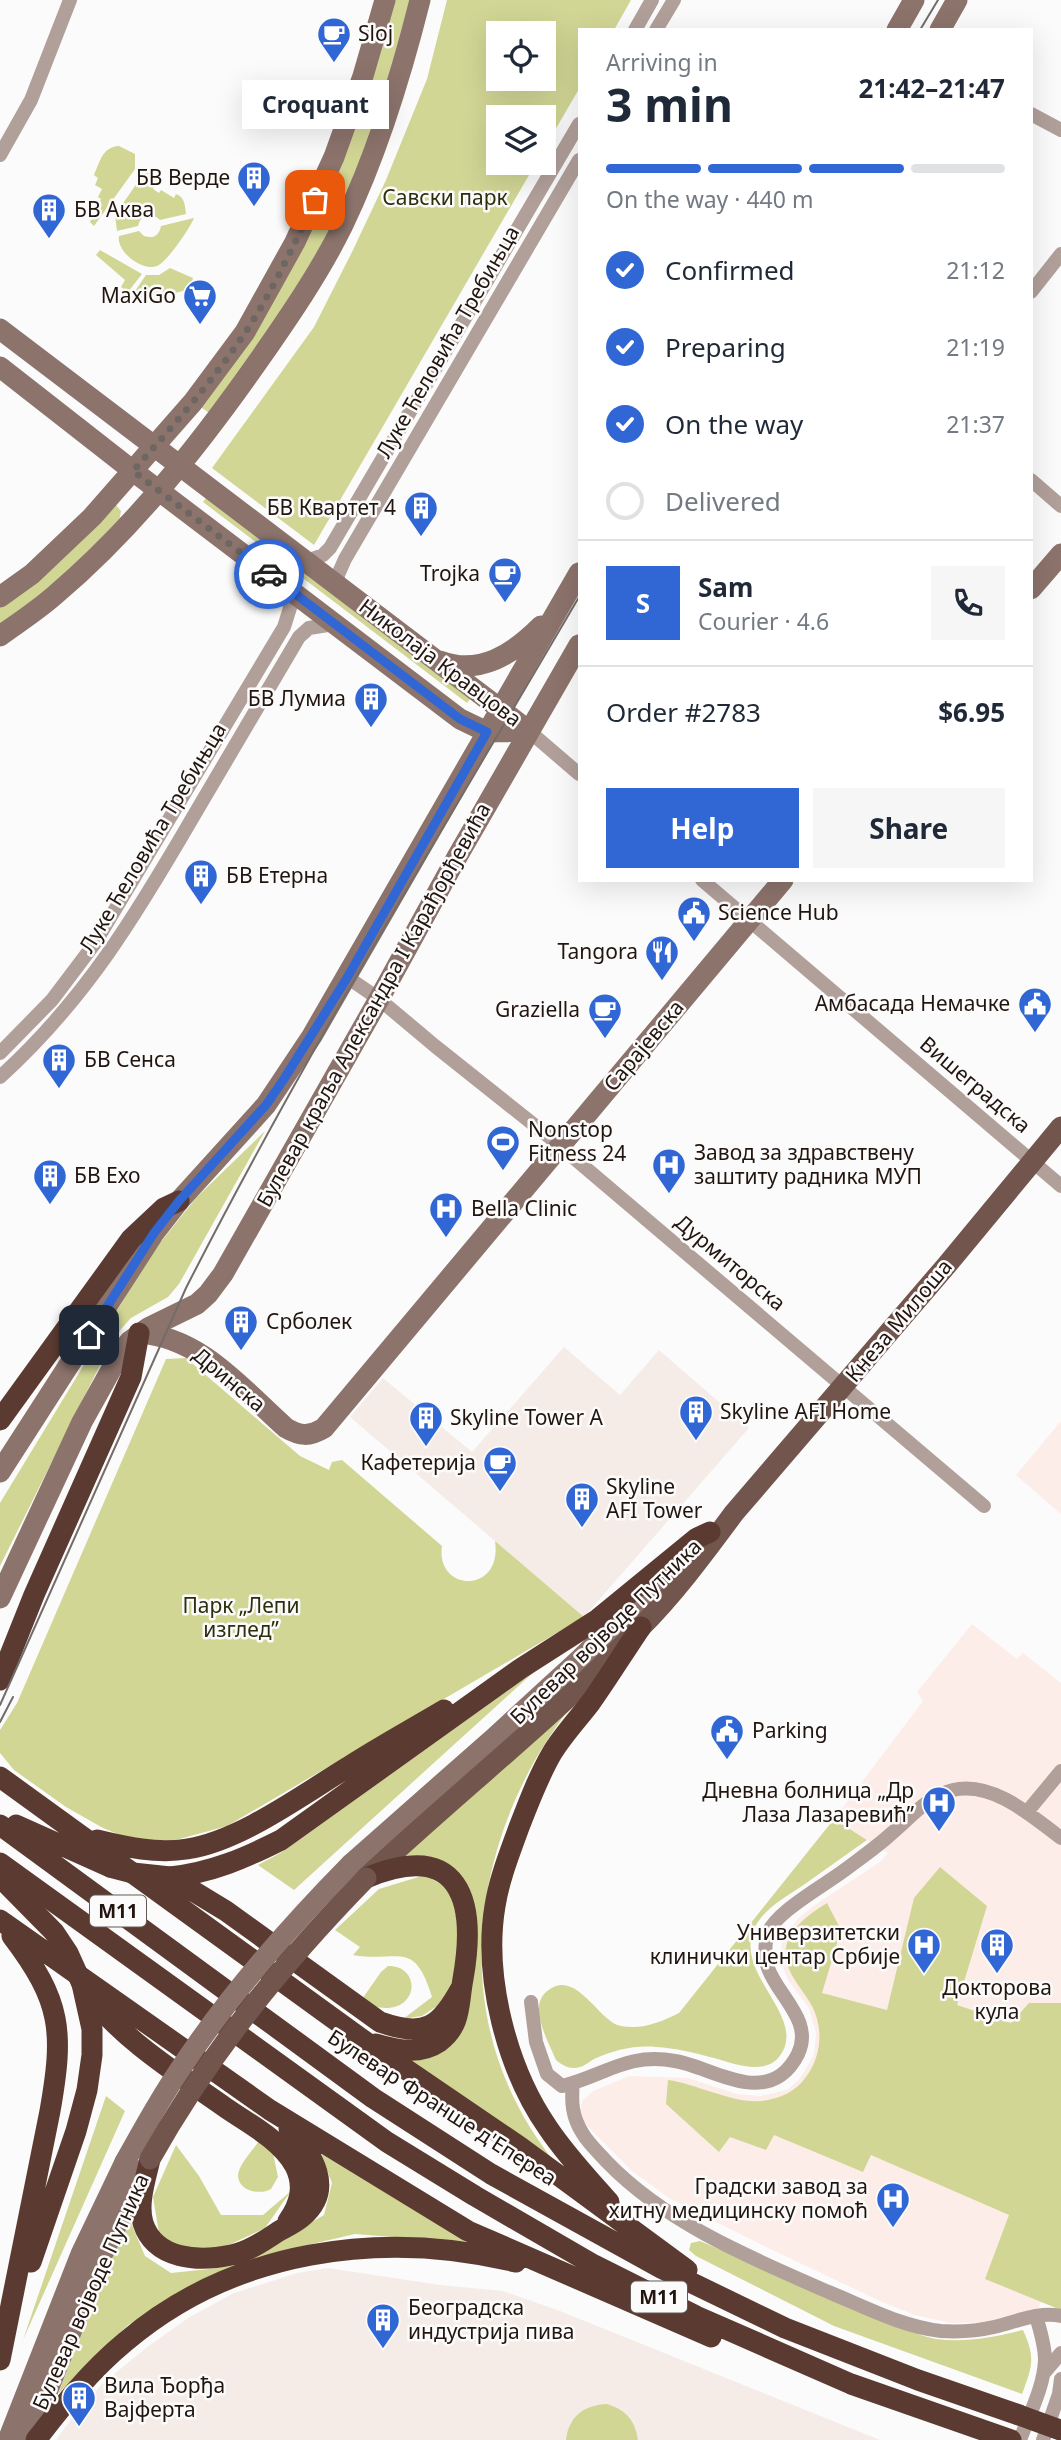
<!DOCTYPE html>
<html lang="en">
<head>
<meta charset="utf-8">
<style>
  :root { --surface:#fff; --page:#f6f6f7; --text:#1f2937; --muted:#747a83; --line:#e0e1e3; --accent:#3067d5 }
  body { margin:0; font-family:"Noto Sans",sans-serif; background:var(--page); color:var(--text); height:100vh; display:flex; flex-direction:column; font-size:26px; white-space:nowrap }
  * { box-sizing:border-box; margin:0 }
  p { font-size:23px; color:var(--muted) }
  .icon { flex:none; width:38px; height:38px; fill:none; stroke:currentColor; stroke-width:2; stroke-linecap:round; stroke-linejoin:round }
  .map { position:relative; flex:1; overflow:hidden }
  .panel { position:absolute; left:578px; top:28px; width:455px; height:854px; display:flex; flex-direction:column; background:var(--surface); border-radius:0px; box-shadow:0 7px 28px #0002 }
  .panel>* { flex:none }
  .controls { position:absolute; left:486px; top:21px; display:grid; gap:14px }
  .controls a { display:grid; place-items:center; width:70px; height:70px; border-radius:0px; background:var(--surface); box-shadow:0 7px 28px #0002; font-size:35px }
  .pin { position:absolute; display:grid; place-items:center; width:60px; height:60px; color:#fff; margin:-30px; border-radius:14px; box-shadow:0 4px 10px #0006 }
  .courier { position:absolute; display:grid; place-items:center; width:70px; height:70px; margin:-35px; border:5px solid #3067d5; border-radius:50%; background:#fff; color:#222; box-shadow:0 2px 9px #0007 }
  .bubble { position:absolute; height:49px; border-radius:0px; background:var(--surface); box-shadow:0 7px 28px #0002; font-size:23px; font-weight:700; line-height:49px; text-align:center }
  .head em { font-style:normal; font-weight:700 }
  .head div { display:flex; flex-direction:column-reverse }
  .head { display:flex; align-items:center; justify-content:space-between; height:119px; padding:0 28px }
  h1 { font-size:46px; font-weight:700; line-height:52px }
  .bar { display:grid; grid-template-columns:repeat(4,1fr); gap:10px 7px; align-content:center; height:84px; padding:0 28px }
  .bar i { height:9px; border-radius:5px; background:var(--line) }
  .bar .current { background:var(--accent) }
  .bar p { grid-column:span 4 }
  .line { display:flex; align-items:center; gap:18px; padding:0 28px; border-top:2px solid var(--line) }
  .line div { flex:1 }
  .round { display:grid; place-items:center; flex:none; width:74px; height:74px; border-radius:0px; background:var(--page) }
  ol { padding:0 28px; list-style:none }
  li { display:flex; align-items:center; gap:21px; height:77px }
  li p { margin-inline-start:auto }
  li .icon { padding:7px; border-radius:50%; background:var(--accent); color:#fff; stroke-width:4 }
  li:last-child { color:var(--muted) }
  li i { width:38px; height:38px; border:4px solid var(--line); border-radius:50% }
  .action { display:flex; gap:14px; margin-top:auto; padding:14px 28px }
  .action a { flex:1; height:80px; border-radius:0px; background:var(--accent); color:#fff; font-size:28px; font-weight:700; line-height:80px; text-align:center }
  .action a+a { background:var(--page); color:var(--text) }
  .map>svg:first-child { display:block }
</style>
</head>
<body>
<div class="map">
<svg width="1061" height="2440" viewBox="0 0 1061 2440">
  <rect width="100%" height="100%" fill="#fbfbfb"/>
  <path fill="#f5ece8" d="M564 1347 620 1395 659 1350 749 1428 584 1617 350 1417 383 1378 472 1452Z
    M328 2268 440 2285 503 2291 560 2311 880 2440H56L77 2411 102 2384 146 2348 188 2318 234 2293 297 2273Z"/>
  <path fill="#fdede9" d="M1061 1421V1514L1016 1475Z
    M972 1624 1017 1659 1023 1653 1061 1683V2258L1037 2311 993 2322 951 2323 915 2315 880 2301 764 2246 669 2198 632 2171 593 2132 583 2121 581 2110 582 2101 593 2091 629 2076 688 2078 737 2094 760 2096 787 2090 799 2080 814 2055 816 2033 809 2008 788 1980 784 1970 781 1960 782 1939 798 1919 812 1907 880 1862 888 1853 834 1819 923 1701 917 1692Z"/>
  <path fill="#d1d695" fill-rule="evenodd" d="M385 0H420L343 225 217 418 193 402 295 242Z
    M447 0H631L614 30H579V89L544 149V117H499V163H536L314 545 212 468 314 327 352 252 386 180 427 79ZM499 33H544V79H499Z
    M119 146 135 154V169L94 226 90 222 101 199 98 197 102 189 95 185 98 178 94 175C100 162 102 147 119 146Z
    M146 170 159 176 153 189 159 193 161 190 174 198 176 194C185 197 185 206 186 214L160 220C151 211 141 214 138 226L117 231 115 215Z
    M194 218C190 228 167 262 157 266 142 272 116 251 119 236L139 231 144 236C153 239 159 236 161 226Z
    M100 250 142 274 128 292 121 287 125 280 96 255Z
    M170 268 193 278 190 289 139 303 131 297 146 275H159Z
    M209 494 473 695 467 703 203 502Z
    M116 505 121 511 116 537 0 636V597Z
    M265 1131 179 1284 168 1297 131 1318 121 1329 99 1367 0 1566V1503L152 1253 196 1198Z
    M186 1358 300 1456 329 1470 332 1462 342 1460 442 1546C435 1592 503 1595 495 1541L584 1617 227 1826 161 1844 125 1837 103 1828 66 1807 14 1770 0 1753V1730L17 1703 166 1359Z
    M535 1671 294 1890 258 1865 282 1852Z
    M570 1707C554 1730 537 1754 525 1779 475 1878 464 1997 514 2098 526 2124 543 2147 560 2170L403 2057 447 2042 465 1883C449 1861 428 1854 401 1856Z
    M834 1819 867 1840C845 1855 824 1871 802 1886 787 1896 771 1905 760 1919 722 1969 812 2015 779 2057 763 2076 733 2063 714 2058 695 2053 675 2048 656 2047 635 2045 614 2050 594 2059 590 2061 585 2066 580 2067 571 2070 563 2066 556 2060 549 2043 529 2009 545 1993 575 1964 598 2022 621 2026 642 2030 661 2022 679 2013Z
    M940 1867 987 1906 957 2005 1011 2023 1029 2003H1061V2310L985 2279 1009 2215 871 2155 863 2172 774 2135 766 2150 730 2137 719 2152 666 2104 668 2080C697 2084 734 2104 761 2101 780 2099 795 2092 806 2077 821 2057 824 2029 812 2006 802 1987 784 1973 786 1950 787 1929 811 1913 827 1903L841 1930 822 1993 887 2010 914 1898Z
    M425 1875 449 1889 458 1923 456 1968 446 2000 422 2016 403 2019 432 1997C414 1938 399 1963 353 1955L360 1947 335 1930 379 1889Z
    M388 1966C426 1965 419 2027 360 2002L381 1972Z
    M106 2096 125 2111 23 2340Z
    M259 2141 273 2153 278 2177 271 2189C261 2195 239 2192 238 2176 238 2165 253 2150 259 2141Z
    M176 2145 199 2176 221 2215H263L291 2191 265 2228 231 2244 192 2254 160 2239 153 2197Z
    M320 2153 479 2244 355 2234 299 2247 207 2280 128 2325 58 2394 128 2216 145 2256 171 2273 219 2268 271 2246 324 2215 332 2183Z
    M700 2241 900 2327C911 2331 924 2337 936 2339 966 2343 995 2337 1023 2330 1036 2358 1032 2367 1022 2394L834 2326 696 2256 689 2250 691 2243Z
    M607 2404C626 2410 635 2420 638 2440H566C569 2416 584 2405 607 2404Z"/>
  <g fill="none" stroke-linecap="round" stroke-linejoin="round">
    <path stroke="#b19f9a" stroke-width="14" d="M635 30 652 0
      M656 30 674 0
      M1031 114 1061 130
      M0 155 31 100 70 0
      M1031 292 1061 254
      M1031 480 1061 506
      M307 561 323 555 330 548 579 124
      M338 584V575L345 559 579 160
      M529 731 579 774
      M702 880 1061 1186
      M347 977 379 999 435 1046 548 1136 984 1506
      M0 1053 52 1000 95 943 284 627 290 608 291 591
      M0 1077C85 1000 136 915 193 817 228 757 264 697 299 637L309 628 334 624
      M1027 1812 1061 1771
      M531 2002 536 2042 547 2074 562 2086C604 2076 627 2052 675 2061 707 2066 750 2097 781 2075 788 2070 794 2062 798 2054 814 2021 778 1996 768 1968 764 1958 765 1946 767 1936 771 1914 827 1884 846 1869 862 1857 878 1846 892 1833 910 1818 929 1795 953 1790 993 1781 1032 1816 1061 1838
      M573 2083C571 2102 572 2117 583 2134 589 2144 599 2153 607 2162 667 2224 753 2259 831 2293 865 2307 903 2327 941 2331 958 2332 977 2331 994 2327 1016 2322 1038 2311 1061 2316
      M1044 2373 1061 2353
      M1020 2440C1029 2415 1044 2387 1045 2360 1045 2345 1040 2330 1036 2316
      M1043 2440 1059 2394 1061 2379"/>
    <path stroke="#8c736c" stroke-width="21" d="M897 30 914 0
      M940 30 957 0
      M0 329 529 731
      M0 367 133 471 460 719 487 732 529 731
      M1031 589 1061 554
      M0 597 32 574 92 517 193 402 245 332 295 242 334 157 363 76 385 0
      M0 636C18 623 38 610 55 595 134 528 200 444 259 360 289 317 320 272 343 225 377 154 401 76 420 0
      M440 661C480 676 513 654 541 626
      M139 1333C201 1337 242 1389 286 1428 300 1436 309 1437 324 1428L783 880
      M0 1472 154 1233 179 1201 266 1105 312 1036 579 573
      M0 1598 82 1422 121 1352 130 1341 148 1328 197 1304 208 1294 223 1274 379 999 457 857 579 645
      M351 1864 495 1737 579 1660 671 1570
      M8 2440 81 2254 125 2162
      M28 2440 101 2257 144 2169"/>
    <path stroke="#72554c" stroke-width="21" d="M366 1878C456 1794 554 1716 640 1628 675 1593 705 1552 734 1513L946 1266 1061 1127"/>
    <path stroke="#5b3b31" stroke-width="21" d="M0 1420 131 1239 164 1208 179 1201
      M0 1680 34 1595 131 1377 139 1333
      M0 1777 363 2040 520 2147 687 2270
      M0 1825 373 2098 491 2174 661 2268 785 2328 918 2380 1019 2415
      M16 1825 110 1867
      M97 1840C126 1847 157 1854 187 1849 240 1841 302 1795 348 1767 379 1747 412 1729 444 1710
      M0 1863 387 2142 475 2196 594 2265 696 2316 851 2384 1011 2440
      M170 1877C211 1873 245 1858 281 1840L520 1669 598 1619 697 1538 710 1532
      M170 1877 226 1911 380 2022C425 2038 440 2027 461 1988
      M366 1878C460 1839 477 1900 463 1979 458 2004 462 2025 439 2042 420 2055 396 2050 376 2044
      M0 1920 270 2110 468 2231 711 2337
      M87 1992C122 2040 178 2074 226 2108 249 2124 281 2140 295 2166 305 2186 300 2204 288 2221
      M150 2159C146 2178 137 2203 143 2223 155 2260 199 2262 231 2255 248 2252 264 2241 279 2231 286 2227 295 2223 302 2217 335 2189 313 2154 289 2129
      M609 2202C588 2178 566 2155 548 2128 507 2069 483 1977 495 1906 499 1880 509 1855 518 1830 528 1804 538 1777 552 1753 563 1735 578 1719 591 1702 608 1678 624 1652 641 1627
      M31 2262 76 2131 87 2090 92 2055V2029L82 1984
      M0 2360 50 2111C64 2031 62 2002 12 1936
      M36 2440C63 2405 91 2370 125 2342 233 2250 380 2229 516 2262"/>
    <path stroke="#746c69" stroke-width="2" d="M920 30 938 0
      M0 1705 186 1288C306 1052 445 826 579 597
      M0 1722 13 1697"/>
    <path stroke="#8c736c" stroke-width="21" d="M125 2162C142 2132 158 2102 177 2074 227 1997 287 1929 351 1864"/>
    <path stroke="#72554c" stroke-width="21" d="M150 2159C209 2054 282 1964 366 1878"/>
    <path stroke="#5b3b31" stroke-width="21" d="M110 1867 133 1873 170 1877
      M0 1877 54 1932 68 1953 82 1984
      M1019 2415 1060 2430"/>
  </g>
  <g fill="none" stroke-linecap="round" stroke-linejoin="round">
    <path stroke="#6e6662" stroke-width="7" stroke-dasharray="0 12.6" d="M269 574 133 471C172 427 212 382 245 333 272 292 294 245 315 200"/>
    <path stroke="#3067d5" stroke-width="9" d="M89 1335 154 1233 179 1201 266 1105 284 1079 347 978 487 732 460 719 269 574"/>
  </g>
  <defs>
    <g id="cafe-pin" transform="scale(1.75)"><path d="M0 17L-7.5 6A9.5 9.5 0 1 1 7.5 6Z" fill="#3067d5" stroke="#fbfbfb"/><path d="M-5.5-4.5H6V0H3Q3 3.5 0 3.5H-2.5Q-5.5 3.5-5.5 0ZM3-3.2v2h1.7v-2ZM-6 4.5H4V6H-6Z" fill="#fff"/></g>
    <g id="building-pin" transform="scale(1.75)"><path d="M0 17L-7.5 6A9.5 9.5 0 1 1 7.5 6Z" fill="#3067d5" stroke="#fbfbfb"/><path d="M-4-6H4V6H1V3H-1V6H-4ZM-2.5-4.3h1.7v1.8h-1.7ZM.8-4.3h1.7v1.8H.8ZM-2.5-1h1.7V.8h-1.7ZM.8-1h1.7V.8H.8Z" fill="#fff"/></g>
    <g id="supermarket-pin" transform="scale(1.75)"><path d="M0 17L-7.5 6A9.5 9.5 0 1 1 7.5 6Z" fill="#3067d5" stroke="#fbfbfb"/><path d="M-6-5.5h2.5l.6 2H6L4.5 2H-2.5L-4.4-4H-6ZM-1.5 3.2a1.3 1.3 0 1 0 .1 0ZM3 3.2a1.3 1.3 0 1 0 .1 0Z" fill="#fff"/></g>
    <g id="civic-pin" transform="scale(1.75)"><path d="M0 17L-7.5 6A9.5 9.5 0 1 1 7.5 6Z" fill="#3067d5" stroke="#fbfbfb"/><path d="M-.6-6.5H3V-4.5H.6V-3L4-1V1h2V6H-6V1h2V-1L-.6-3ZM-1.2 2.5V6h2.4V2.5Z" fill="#fff"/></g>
    <g id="restaurant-pin" transform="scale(1.75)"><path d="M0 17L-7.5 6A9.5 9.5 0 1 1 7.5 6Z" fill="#3067d5" stroke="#fbfbfb"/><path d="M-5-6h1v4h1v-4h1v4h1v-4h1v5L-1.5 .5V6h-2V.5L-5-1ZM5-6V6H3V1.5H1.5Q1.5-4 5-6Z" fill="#fff"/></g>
    <g id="stadium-pin" transform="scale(1.75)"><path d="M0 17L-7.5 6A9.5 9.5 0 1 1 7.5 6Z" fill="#3067d5" stroke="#fbfbfb"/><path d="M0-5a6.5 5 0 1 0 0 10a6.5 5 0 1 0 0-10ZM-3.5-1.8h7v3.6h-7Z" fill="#fff"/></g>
    <g id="hospital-pin" transform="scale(1.75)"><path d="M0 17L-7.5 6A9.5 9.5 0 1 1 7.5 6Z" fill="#3067d5" stroke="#fbfbfb"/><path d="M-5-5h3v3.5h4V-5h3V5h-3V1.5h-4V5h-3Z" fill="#fff"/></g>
  </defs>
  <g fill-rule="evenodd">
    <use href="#cafe-pin" x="334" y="34"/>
    <use href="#building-pin" x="254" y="178"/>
    <use href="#building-pin" x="49" y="210"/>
    <use href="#supermarket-pin" x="200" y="296"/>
    <use href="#building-pin" x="421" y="508"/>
    <use href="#cafe-pin" x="505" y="574"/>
    <use href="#building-pin" x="371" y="699"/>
    <use href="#building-pin" x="201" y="876"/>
    <use href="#civic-pin" x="694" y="913"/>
    <use href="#restaurant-pin" x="662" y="952"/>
    <use href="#civic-pin" x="1035" y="1004"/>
    <use href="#cafe-pin" x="605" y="1010"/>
    <use href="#building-pin" x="59" y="1060"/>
    <use href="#stadium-pin" x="503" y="1142"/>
    <use href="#hospital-pin" x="669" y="1165"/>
    <use href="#building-pin" x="50" y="1176"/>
    <use href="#hospital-pin" x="446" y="1209"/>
    <use href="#building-pin" x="241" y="1322"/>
    <use href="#building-pin" x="696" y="1412"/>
    <use href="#building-pin" x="426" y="1418"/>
    <use href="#cafe-pin" x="500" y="1463"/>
    <use href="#building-pin" x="582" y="1499"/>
    <use href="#civic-pin" x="727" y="1731"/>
    <use href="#hospital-pin" x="939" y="1803"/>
    <use href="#hospital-pin" x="924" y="1945"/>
    <use href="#building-pin" x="997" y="1945"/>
    <use href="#hospital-pin" x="893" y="2199"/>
    <use href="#building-pin" x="383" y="2320"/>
    <use href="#building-pin" x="79" y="2398"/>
  </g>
  <g text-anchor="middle" stroke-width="5" stroke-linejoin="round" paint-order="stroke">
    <g fill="#fbfbfb" stroke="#635a56" stroke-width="2">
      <rect x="90" y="1895.5" width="56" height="31" rx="5"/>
      <rect x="631" y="2281.5" width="56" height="31" rx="5"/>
    </g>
    <g font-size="19" font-weight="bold" fill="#22150f">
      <text x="118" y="1918">M11</text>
      <text x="659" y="2304">M11</text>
    </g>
    <g font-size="21" fill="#22150f" stroke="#fbfbfb" text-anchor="start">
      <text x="358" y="41">Sloj</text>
      <text x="230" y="185" text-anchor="end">БВ Верде</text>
      <text x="74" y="217">БВ Аква</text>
      <text x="176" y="303" text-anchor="end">MaxiGo</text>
      <text x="396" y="515" text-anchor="end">БВ Квартет 4</text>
      <text x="480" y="581" text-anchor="end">Trojka</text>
      <text x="346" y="706" text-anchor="end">БВ Лумиа</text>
      <text x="226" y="883">БВ Етерна</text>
      <text x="718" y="920">Science Hub</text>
      <text x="638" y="959" text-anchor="end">Tangora</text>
      <text x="1010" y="1011" text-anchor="end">Амбасада Немачке</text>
      <text x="580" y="1017" text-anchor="end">Graziella</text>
      <text x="84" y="1067">БВ Сенса</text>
      <text x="528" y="1137">Nonstop<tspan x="528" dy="24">Fitness 24</tspan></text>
      <text x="694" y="1160">Завод за здравствену<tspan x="694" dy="24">заштиту радника МУП</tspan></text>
      <text x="74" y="1183">БВ Ехо</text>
      <text x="471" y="1216">Bella Clinic</text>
      <text x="266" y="1329">Срболек</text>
      <text x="720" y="1419">Skyline AFI Home</text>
      <text x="450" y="1425">Skyline Tower A</text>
      <text x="476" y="1470" text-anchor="end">Кафетерија</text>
      <text x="606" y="1494">Skyline<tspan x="606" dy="24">AFI Tower</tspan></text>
      <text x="752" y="1738">Parking</text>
      <text x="914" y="1798" text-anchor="end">Дневна болница „Др<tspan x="914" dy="24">Лаза Лазаревић”</tspan></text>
      <text x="900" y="1940" text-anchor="end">Универзитетски<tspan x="900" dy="24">клинички центар Србије</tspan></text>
      <text x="997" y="1995" text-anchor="middle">Докторова<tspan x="997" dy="24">кула</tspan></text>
      <text x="868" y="2194" text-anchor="end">Градски завод за<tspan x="868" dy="24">хитну медицинску помоћ</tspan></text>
      <text x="408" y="2315">Београдска<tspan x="408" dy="24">индустрија пива</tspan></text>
      <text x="104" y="2393">Вила Ђорђа<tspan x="104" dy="24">Вајферта</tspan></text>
    </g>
    <g font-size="21" fill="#2d2e0a" stroke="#fbfbfb">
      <text x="445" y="205">Савски парк</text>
      <text x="241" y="1613">Парк „Лепи<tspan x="241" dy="24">изглед”</tspan></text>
    </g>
    <g font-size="21" fill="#22150f" stroke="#fbfbfb">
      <text transform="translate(448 342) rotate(-60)" y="7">Луке Ћеловића Требињца</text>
      <text transform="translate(440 663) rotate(37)" y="7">Николаја Кравцова</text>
      <text transform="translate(153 838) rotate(-59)" y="7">Луке Ћеловића Требињца</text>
      <text transform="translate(374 1005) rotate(-61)" y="7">Булевар краља Александра I Карађорђевића</text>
      <text transform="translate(644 1046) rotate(-50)" y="7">Сарајевска</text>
      <text transform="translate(975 1085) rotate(40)" y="7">Вишеградска</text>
      <text transform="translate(730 1263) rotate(40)" y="7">Дурмиторска</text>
      <text transform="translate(899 1321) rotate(-50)" y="7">Кнеза Милоша</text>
      <text transform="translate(229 1380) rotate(40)" y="7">Дринска</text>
      <text transform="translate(606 1632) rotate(-44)" y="7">Булевар војводе Путника</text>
      <text transform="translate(442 2108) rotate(33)" y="7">Булевар Франше д'Епереа</text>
      <text transform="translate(91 2292) rotate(-66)" y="7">Булевар војводе Путника</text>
    </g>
  </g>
</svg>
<div class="controls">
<a><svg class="icon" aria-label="locate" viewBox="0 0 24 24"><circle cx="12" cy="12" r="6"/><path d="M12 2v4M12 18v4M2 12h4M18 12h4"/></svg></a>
<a><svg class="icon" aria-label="layers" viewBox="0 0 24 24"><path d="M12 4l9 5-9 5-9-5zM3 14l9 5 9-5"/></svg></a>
</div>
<div class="pin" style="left:315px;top:200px;background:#ea580c"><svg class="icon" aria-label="bag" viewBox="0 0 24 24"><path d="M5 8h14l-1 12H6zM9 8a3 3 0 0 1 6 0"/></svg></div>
<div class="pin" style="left:89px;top:1335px;background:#1f2937"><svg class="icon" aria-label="home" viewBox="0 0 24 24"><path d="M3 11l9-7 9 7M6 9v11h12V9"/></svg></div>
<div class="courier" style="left:269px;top:574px"><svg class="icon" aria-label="car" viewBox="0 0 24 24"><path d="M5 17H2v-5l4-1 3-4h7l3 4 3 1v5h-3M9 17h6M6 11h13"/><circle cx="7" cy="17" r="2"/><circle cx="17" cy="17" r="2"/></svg></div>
<div class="bubble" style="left:242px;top:80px;width:147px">Croquant</div>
<section class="panel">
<div class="head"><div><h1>3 min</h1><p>Arriving in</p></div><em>21:42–21:47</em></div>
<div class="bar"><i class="current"></i><i class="current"></i><i class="current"></i><i></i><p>On the way · 440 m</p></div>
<ol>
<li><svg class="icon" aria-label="check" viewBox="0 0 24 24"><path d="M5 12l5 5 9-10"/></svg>Confirmed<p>21:12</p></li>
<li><svg class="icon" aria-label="check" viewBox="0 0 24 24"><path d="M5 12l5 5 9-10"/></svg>Preparing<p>21:19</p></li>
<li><svg class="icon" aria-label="check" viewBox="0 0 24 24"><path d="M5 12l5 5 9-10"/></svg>On the way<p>21:37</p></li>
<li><i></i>Delivered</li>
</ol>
<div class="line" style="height:126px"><b class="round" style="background:var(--accent);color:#fff">S</b><div><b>Sam</b><p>Courier · 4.6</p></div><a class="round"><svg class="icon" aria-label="phone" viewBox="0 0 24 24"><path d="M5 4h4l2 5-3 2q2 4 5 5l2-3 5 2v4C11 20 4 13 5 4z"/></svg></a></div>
<div class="line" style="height:91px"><div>Order #2783</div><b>$6.95</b></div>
<div class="action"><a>Help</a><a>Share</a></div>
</section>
</div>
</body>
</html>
